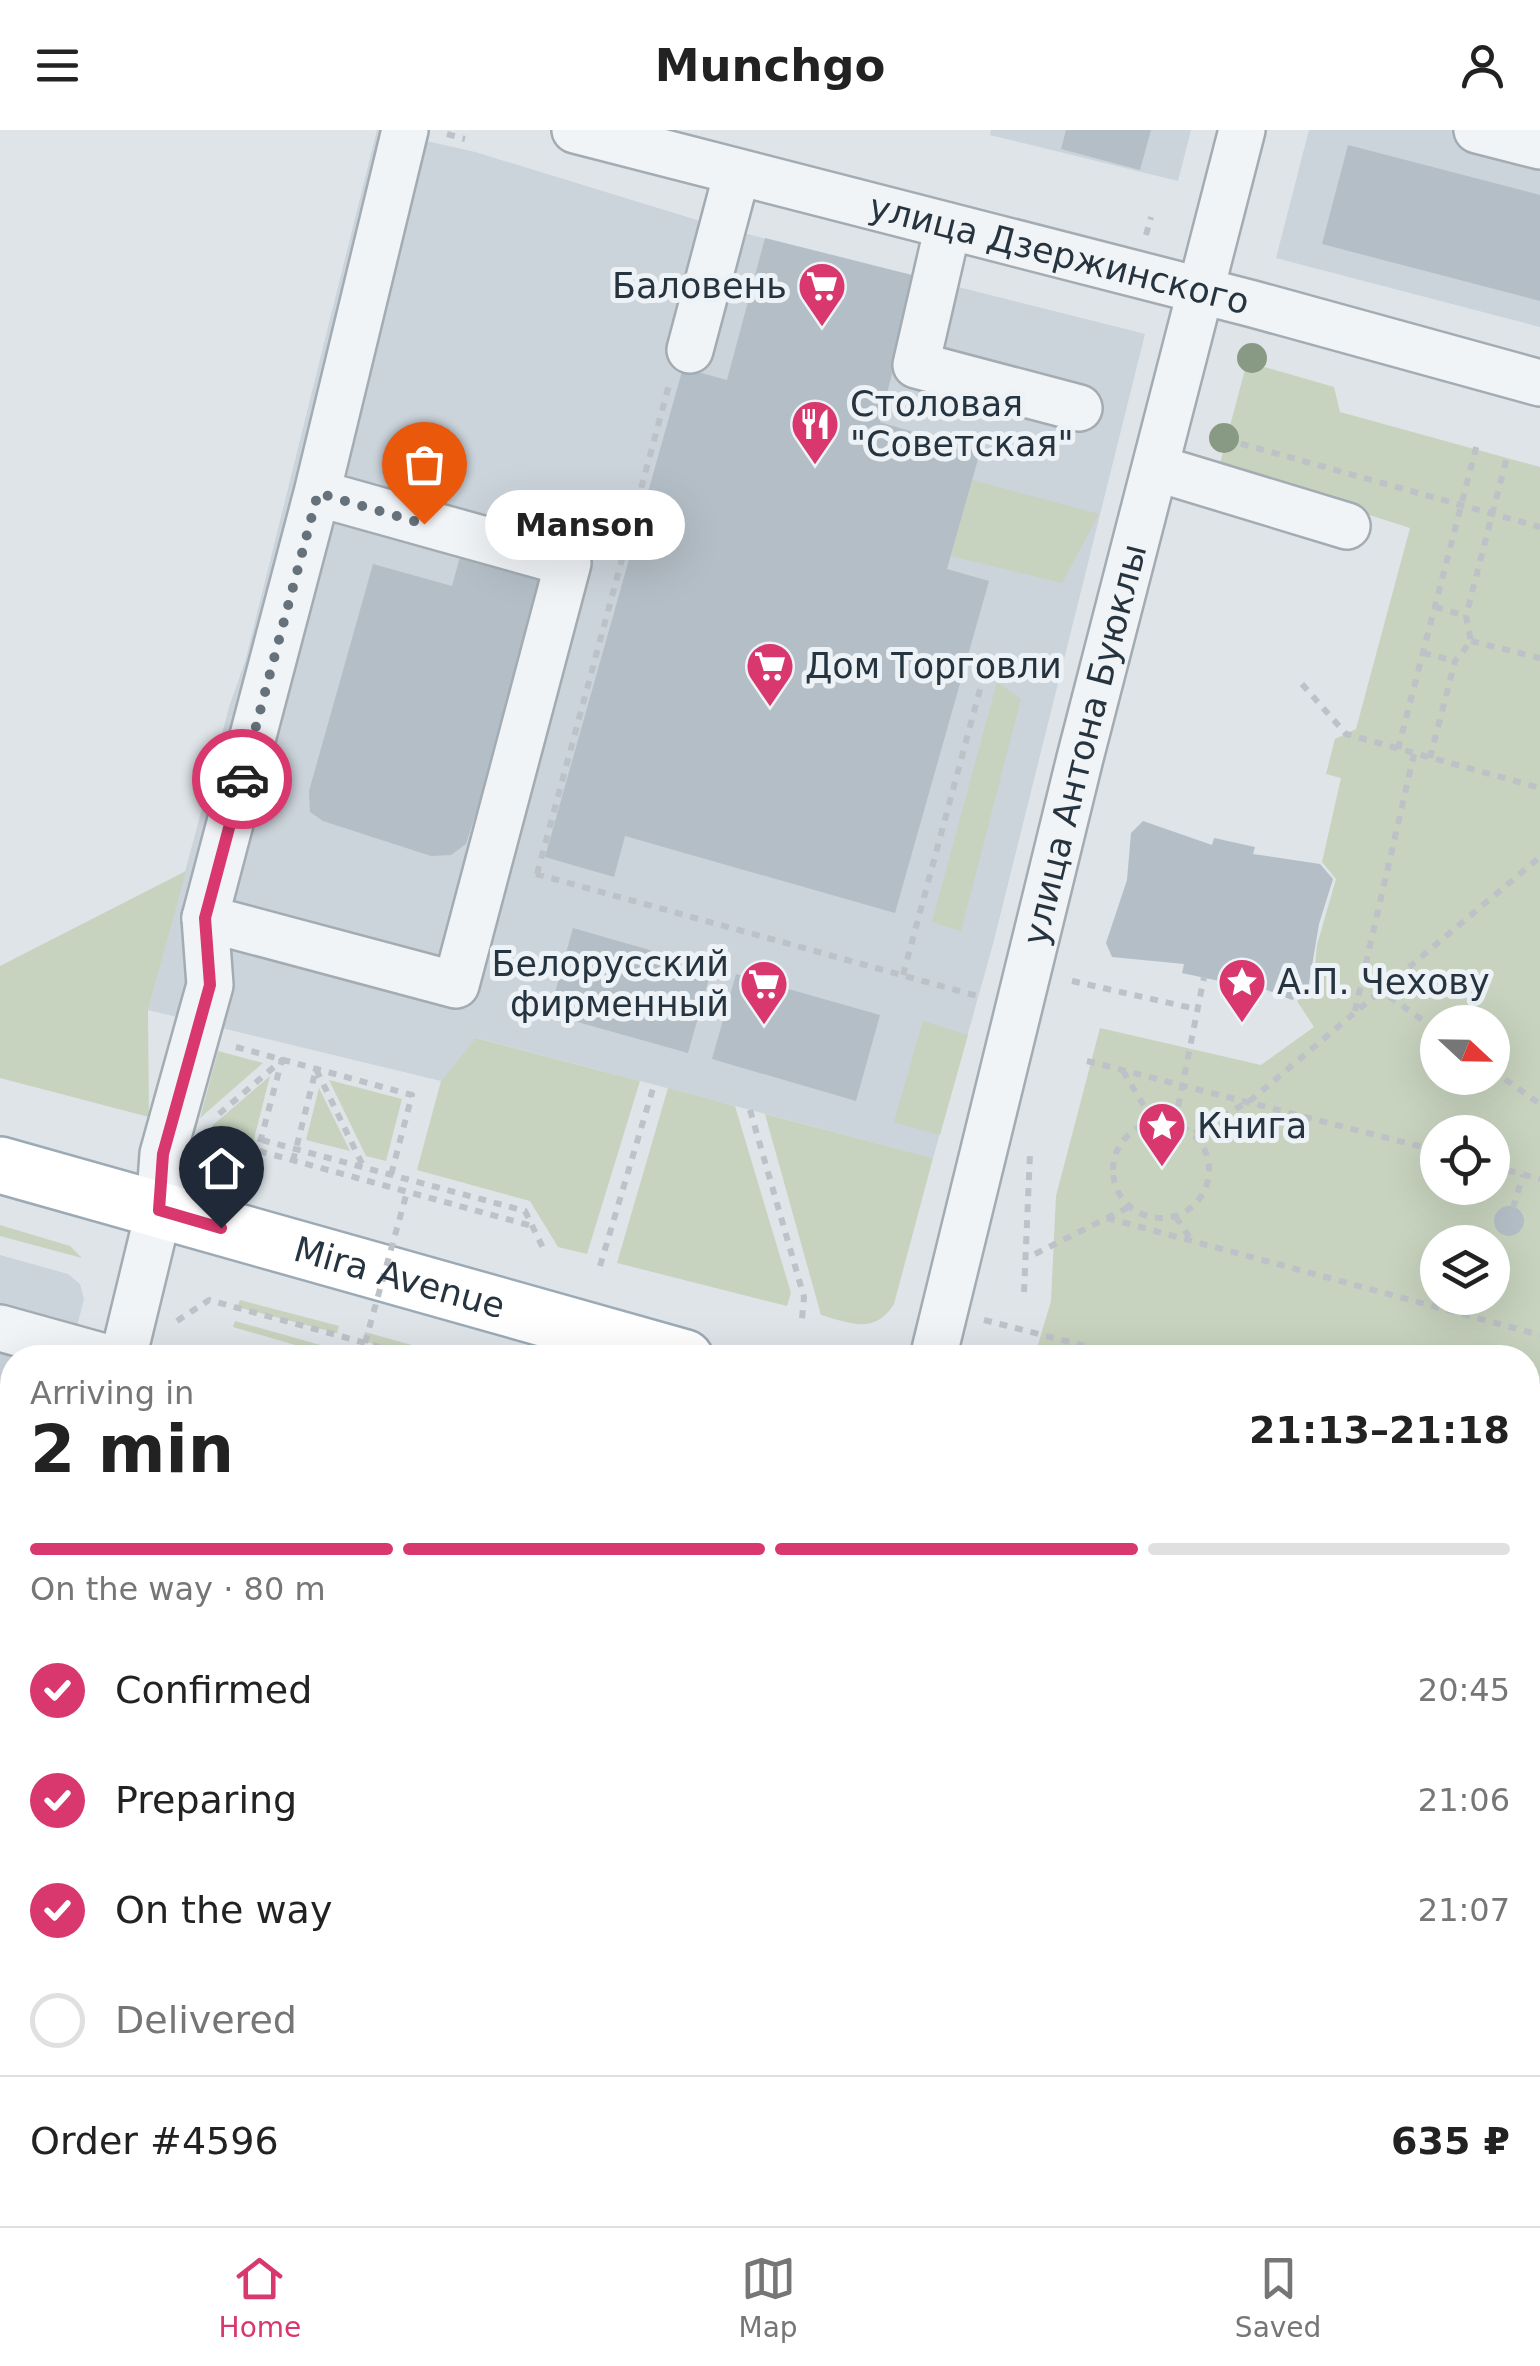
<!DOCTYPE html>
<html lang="en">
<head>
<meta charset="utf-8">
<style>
  :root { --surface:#fff; --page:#f2f2f2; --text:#222; --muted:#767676; --line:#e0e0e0; --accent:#d8386d }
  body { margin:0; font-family:"DejaVu Sans",sans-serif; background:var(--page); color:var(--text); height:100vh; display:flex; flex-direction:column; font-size:38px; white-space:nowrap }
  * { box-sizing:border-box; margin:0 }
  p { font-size:32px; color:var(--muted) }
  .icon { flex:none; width:55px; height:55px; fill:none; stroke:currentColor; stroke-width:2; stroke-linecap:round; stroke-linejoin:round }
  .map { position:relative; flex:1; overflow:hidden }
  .details { position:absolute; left:0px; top:1215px; width:1540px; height:882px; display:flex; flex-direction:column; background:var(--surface); border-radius:40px 40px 0 0; box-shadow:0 10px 40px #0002 }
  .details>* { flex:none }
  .needle { width:65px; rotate:112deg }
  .controls { position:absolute; left:1420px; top:875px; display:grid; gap:20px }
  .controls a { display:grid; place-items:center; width:90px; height:90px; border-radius:50%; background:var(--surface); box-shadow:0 10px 40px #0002; font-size:50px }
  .pin { position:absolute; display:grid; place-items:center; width:85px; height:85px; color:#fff; margin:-102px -42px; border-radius:50% 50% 50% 0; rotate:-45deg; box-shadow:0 0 10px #0007 }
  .pin .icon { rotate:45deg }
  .courier { position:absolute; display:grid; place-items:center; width:100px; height:100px; margin:-50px; border:8px solid #d8386d; border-radius:50%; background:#fff; color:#222; box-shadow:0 2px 12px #0007 }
  .bubble { position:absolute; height:70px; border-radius:35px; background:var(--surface); box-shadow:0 10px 40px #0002; font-size:32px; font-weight:800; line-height:70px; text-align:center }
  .summary em { font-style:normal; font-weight:800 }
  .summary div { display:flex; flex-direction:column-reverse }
  .summary { display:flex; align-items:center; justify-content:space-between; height:170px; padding:0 30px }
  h1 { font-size:65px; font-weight:800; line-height:75px }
  .bar { display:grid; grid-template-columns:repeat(4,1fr); gap:15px 10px; align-content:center; height:120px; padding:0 30px }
  .bar i { height:12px; border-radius:8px; background:var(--line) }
  .bar .active { background:var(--accent) }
  .bar p { grid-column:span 4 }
  .line { display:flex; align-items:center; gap:25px; padding:0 30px; border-top:2px solid var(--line) }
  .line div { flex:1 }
  ol { padding:0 30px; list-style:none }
  li { display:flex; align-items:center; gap:30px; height:110px }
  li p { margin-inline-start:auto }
  li .icon { padding:10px; border-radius:50%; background:var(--accent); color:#fff; stroke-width:4 }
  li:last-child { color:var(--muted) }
  li i { width:55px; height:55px; border:5px solid var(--line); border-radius:50% }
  header { display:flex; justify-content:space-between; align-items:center; height:130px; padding:0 30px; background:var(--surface); font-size:45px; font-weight:800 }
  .tabs { display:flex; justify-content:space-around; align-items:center; height:140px; border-top:2px solid var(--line); background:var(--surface); font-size:28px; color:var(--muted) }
  .tabs a { display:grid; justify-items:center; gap:5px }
  .tabs .active { color:var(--accent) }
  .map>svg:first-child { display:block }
</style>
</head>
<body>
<header><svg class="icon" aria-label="menu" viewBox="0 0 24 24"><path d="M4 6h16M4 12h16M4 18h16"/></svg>Munchgo<svg class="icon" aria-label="person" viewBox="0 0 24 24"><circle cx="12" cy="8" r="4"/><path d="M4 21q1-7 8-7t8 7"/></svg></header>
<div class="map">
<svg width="1540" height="2096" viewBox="0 0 1540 2096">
  <rect width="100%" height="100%" fill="#dee4e8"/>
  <path fill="#cbd3db" d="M377 0 475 22 723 98 1145 204 993 814 933 1028 477 908 441 951 148 880 230 574 245 532Z
    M991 0H1191L1178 51 990 5Z
    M1309 0H1540V197L1276 128Z
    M0 1125 68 1144 80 1154 84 1169 69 1227 12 1228V1437L0 1448Z"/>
  <path fill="#c7d3be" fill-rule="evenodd" d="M1247 232 1334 257 1340 282 1540 337V1395L1528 1392V1228H1034L1051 1171 1056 1066 1100 898 1261 935 1314 897 1297 871 1313 860 1317 815 1336 749 1322 732 1341 648 1326 644 1335 609 1356 599 1410 398 1219 337ZM1438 892H1492V948H1438ZM1438 1002H1492V1058H1438ZM1438 1112H1492V1168H1438Z
    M972 350 1099 384 1062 453 951 426Z
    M997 552 1021 569 961 801 932 792Z
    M186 741 148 880 149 987 0 948V836Z
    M923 891 968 905 940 1005 894 992Z
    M476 908 640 951 587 1124 558 1117 530 1071 417 1040 441 951Z
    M218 921 263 933 200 988Z
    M270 946 252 1017 210 1006 213 995Z
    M329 950 402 969 386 1031 366 1026Z
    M319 958 350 1021 306 1010Z
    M668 958 735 976 791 1163 787 1176 617 1133Z
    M765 984 933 1028 894 1174C875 1205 850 1193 821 1185Z
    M0 1095 70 1116 82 1128 0 1106Z
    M240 1170 339 1196 337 1203 237 1177Z
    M235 1191 338 1220 336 1227 233 1197Z
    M365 1202 455 1227H422L363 1211Z
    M1528 1514 1540 1517V1608L1528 1605Z
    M1528 1694 1540 1697V1766L1528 1764Z
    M1528 1921 1540 1923V2096H880L843 2085H1528Z
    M54 2085H160L204 2096H52Z"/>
  <path fill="#b4bec6" d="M1066 0H1151L1140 40 1061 19Z
    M1348 15 1540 65V171L1322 114Z
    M765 108 916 146 880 292 980 322 947 439 989 451 895 783 625 706 614 747 545 727 683 238 727 250Z
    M463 416 561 443 504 644 486 651 466 714 451 725 431 726 323 691 310 682 309 661 373 434 452 456Z
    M1143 691 1212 715 1214 708 1255 717 1253 724 1320 734 1333 749 1319 794 1308 859 1292 870 1226 844 1224 852 1182 843 1184 834 1112 827 1106 813 1127 750 1131 703Z
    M573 798 712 838 688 923 549 884Z
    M736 844 880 885 856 971 712 929Z
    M1494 1091a15 15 0 1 1 30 0a15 15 0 1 1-30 0Z
    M0 1274 12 1277V1383L6 1407 0 1405Z
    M1528 1614 1540 1617V1691L1528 1688Z
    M1530 1873 1540 1875V1919L1528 1917Z
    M536 2085 575 2096H264L225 2086Z"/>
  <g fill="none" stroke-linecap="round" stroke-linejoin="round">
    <g stroke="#a3acb2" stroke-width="50">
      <g id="minor">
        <path id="s1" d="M575 0 1253 174 1540 253"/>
        <path d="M1477 0 1540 16"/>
        <path d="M948 96 916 235 1079 278"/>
        <path d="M690 220 737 43"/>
        <path d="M1156 338 1347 396"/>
        <path d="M317 363 568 433 456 855 205 788 317 363 405 0"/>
        <path d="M0 1198 108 1228"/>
        <path d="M123 1228 159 1080 163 1024 210 855 205 788"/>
        <path id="s2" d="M933 1228 1080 628 1242 0"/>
        <path d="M0 1432 12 1439"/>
        <path d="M0 1470 12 1473"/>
        <path d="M0 1730 12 1679"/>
        <path d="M0 1906 12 1911"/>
        <path d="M0 2067 12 2071"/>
        <path d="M655 2085 698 2096"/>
      </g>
    </g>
    <g stroke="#9caab5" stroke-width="60">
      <g id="major">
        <path id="s3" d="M0 1035 685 1228"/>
        <path d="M1528 1451 1540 1454"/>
      </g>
    </g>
    <path stroke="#bcc2c7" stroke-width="6" stroke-dasharray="8 8" stroke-linecap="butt" d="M447 4 465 9
      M1146 105 1151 87
      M1210 305 1540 397
      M1435 477 1466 486
      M1471 511 1540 528
      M1423 523 1455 531
      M1302 554 1346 604 1540 658
      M1398 619 1477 314
      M1430 628 1455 531 1471 511 1466 486 1508 323
      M536 744 981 867
      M537 744 669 255
      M903 845 986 537
      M1363 848 1438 901
      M1072 851 1196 879
      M1355 881 1414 624
      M236 917 412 965 391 1045
      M1087 931 1438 1021
      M1492 940 1540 974
      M1123 941 1153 991
      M750 980 804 1167 802 1189
      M219 984 282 930 252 1042
      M1113 1040a48 48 0 1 1 96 0a48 48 0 1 1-96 0Z
      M1175 992 1204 847
      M1194 1003 1251 970 1540 727
      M262 1010 525 1081 545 1122
      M259 1021 532 1096
      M1166 1022 1170 1007
      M293 1031 316 939 364 1038
      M1492 1036 1540 1049
      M1513 1078 1523 1045
      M1176 1087 1192 1111
      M1107 1088 1540 1205
      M1035 1124 1129 1077
      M600 1136 654 955
      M1024 1162 1030 1024
      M984 1190 1132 1228
      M177 1191 209 1170 420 1228
      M1528 1334 1540 1337
      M1528 1599 1540 1602
      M3 1867 8 1849"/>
    <use href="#minor" stroke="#f1f4f7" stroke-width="45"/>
    <use href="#major" stroke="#fff" stroke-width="55"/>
    <path stroke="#bcc2c7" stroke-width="6" stroke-dasharray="8 8" stroke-linecap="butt" d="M365 1213 407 1062"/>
  </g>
  <g fill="#889a84">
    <circle cx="1252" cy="228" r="15"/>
    <circle cx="1224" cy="308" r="15"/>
  </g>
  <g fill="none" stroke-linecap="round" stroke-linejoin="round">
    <path stroke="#66727b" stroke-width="10" stroke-dasharray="0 18" d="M242 649 318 363 424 394"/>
    <path stroke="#d8386d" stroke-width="12" d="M221 1098 159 1080 163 1024 210 855 205 788 242 649"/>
  </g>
  <defs>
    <g id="supermarket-pin" transform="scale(2.5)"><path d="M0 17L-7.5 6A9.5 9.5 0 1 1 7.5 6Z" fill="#d8386d" stroke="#edf2f6"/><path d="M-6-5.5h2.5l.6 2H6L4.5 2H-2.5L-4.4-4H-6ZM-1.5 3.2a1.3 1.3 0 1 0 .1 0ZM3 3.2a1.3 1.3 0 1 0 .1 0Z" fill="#fff"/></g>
    <g id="restaurant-pin" transform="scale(2.5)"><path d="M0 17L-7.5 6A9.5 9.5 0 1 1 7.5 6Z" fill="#d8386d" stroke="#edf2f6"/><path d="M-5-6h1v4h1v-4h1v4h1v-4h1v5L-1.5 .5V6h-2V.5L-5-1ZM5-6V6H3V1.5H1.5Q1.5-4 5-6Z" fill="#fff"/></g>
    <g id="sight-pin" transform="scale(2.5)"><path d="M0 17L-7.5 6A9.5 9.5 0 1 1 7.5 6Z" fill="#d8386d" stroke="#edf2f6"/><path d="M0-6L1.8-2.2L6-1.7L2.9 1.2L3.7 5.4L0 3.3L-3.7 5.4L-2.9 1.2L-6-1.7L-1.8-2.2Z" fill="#fff"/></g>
  </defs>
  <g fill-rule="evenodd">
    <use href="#supermarket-pin" x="822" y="156"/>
    <use href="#restaurant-pin" x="815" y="294"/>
    <use href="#supermarket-pin" x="770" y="536"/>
    <use href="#sight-pin" x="1242" y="852"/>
    <use href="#supermarket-pin" x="764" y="854"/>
    <use href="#sight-pin" x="1162" y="996"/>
  </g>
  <g text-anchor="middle" stroke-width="10" stroke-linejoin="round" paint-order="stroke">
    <g font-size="35" fill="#263440" stroke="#edf2f6">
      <text dy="12" stroke="none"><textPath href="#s1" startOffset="500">улица Дзержинского</textPath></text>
      <text dy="12" stroke="none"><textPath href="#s2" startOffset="632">улица Антона Буюклы</textPath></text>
      <text dy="12" stroke="none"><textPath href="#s3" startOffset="415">Mira Avenue</textPath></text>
    </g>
    <g font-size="35" fill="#263440" stroke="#edf2f6" text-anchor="start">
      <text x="787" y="168" text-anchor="end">Баловень</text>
      <text x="850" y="286">Столовая<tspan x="850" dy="40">"Советская"</tspan></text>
      <text x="805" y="548">Дом Торговли</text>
      <text x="729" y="846" text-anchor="end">Белорусский<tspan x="729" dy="40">фирменный</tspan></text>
      <text x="1277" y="864">А.П. Чехову</text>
      <text x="1197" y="1008">Книга</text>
    </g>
  </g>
</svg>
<div class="controls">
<a><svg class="needle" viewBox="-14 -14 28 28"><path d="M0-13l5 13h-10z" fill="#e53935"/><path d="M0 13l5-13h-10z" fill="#767676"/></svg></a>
<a><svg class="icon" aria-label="locate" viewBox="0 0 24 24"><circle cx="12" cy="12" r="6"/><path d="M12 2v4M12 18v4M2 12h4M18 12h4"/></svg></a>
<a><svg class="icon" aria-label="layers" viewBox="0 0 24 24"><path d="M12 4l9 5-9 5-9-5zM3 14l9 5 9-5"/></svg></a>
</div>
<div class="pin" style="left:424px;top:394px;background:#ea580c"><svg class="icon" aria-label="bag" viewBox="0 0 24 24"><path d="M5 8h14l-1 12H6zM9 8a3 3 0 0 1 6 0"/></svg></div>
<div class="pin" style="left:221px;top:1098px;background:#1f2937"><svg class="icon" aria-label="home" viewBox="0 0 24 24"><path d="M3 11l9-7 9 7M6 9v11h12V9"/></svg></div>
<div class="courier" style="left:242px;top:649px"><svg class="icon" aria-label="car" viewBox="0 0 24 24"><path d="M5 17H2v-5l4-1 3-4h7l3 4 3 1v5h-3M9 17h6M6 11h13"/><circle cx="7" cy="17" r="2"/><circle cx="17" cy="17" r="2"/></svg></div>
<div class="bubble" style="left:485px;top:360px;width:200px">Manson</div>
<section class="details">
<div class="summary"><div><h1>2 min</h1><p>Arriving in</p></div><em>21:13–21:18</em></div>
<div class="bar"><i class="active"></i><i class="active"></i><i class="active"></i><i></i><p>On the way · 80 m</p></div>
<ol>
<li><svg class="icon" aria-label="check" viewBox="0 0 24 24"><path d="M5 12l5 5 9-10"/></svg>Confirmed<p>20:45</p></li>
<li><svg class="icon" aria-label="check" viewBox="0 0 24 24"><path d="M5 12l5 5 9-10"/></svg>Preparing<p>21:06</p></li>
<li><svg class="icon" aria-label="check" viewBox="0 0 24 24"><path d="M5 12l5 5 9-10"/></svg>On the way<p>21:07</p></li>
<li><i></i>Delivered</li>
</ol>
<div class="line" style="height:130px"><div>Order #4596</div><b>635 ₽</b></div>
</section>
</div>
<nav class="tabs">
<a class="active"><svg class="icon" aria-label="home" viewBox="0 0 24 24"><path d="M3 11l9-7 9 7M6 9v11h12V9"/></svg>Home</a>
<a><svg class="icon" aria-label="map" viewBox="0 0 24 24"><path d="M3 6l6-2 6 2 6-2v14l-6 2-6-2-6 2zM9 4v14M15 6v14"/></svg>Map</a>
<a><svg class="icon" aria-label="saved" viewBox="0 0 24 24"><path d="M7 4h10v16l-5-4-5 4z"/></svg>Saved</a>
</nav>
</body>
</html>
